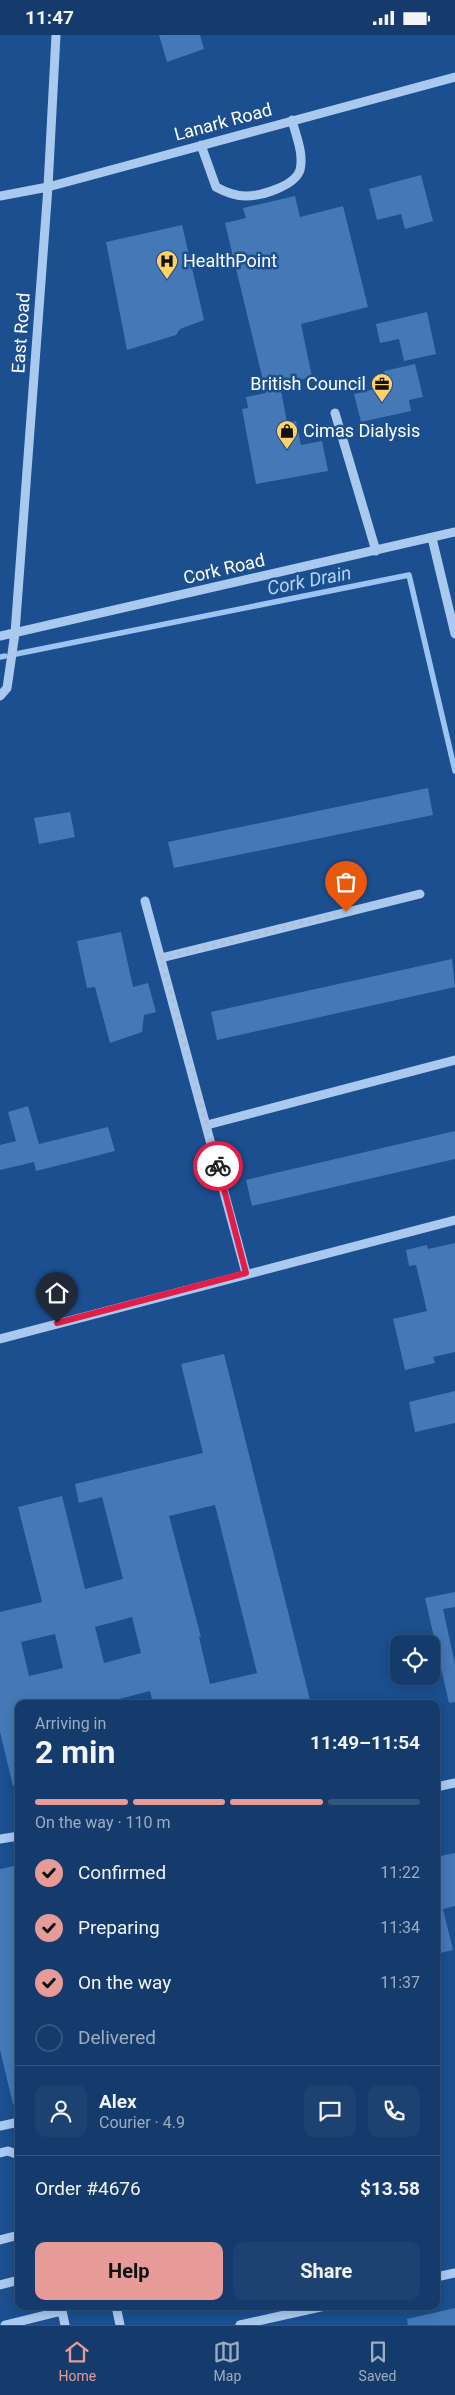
<!DOCTYPE html>
<html lang="en">
<head>
<meta charset="utf-8">
<style>
  :root { --surface:#143b6b; --page:#1d4271; --text:#f1f3f6; --muted:#9dadc1; --line:#33557e; --accent:#e69b98 }
  body { margin:0; font-family:Roboto,sans-serif; background:var(--page); color:var(--text); height:100vh; display:flex; flex-direction:column; font-size:19px; white-space:nowrap }
  * { box-sizing:border-box; margin:0 }
  p { font-size:16px; color:var(--muted) }
  .icon { flex:none; width:28px; height:28px; fill:none; stroke:currentColor; stroke-width:2; stroke-linecap:round; stroke-linejoin:round }
  .map { position:relative; flex:1; overflow:hidden }
  .sheet { position:absolute; left:15px; top:1665px; width:425px; height:610px; display:flex; flex-direction:column; background:var(--surface); border-radius:10px; box-shadow:0 2px 12px #0003,0 0 0 1px var(--line) }
  .sheet>* { flex:none }
  .tools { position:absolute; left:390px; top:1600px; display:grid; gap:10px }
  .tools a { display:grid; place-items:center; width:50px; height:50px; border-radius:10px; background:var(--surface); box-shadow:0 2px 12px #0003,0 0 0 1px var(--line); font-size:25px }
  .pin { position:absolute; display:grid; place-items:center; width:42px; height:42px; color:#fff; margin:-51px -21px; border-radius:50% 50% 50% 0; rotate:-45deg; box-shadow:0 0 5px #0007 }
  .pin .icon { rotate:45deg }
  .courier { position:absolute; display:grid; place-items:center; width:50px; height:50px; margin:-25px; border:4px solid #e11d48; border-radius:50%; background:#fff; color:#222; box-shadow:0 1px 6px #0007 }
  .head em { font-style:normal; font-weight:700 }
  .head div { display:flex; flex-direction:column-reverse }
  .head { display:flex; align-items:center; justify-content:space-between; height:85px; padding:0 20px }
  h1 { font-size:32px; font-weight:700; line-height:38px }
  .bar { display:grid; grid-template-columns:repeat(4,1fr); gap:8px 5px; align-content:center; height:60px; padding:0 20px }
  .bar i { height:6px; border-radius:4px; background:var(--line) }
  .bar .active { background:var(--accent) }
  .bar p { grid-column:span 4 }
  .line { display:flex; align-items:center; gap:12px; padding:0 20px; border-top:1px solid var(--line) }
  .line div { flex:1 }
  .round { display:grid; place-items:center; flex:none; width:52px; height:52px; border-radius:10px; background:var(--page) }
  ol { padding:0 20px; list-style:none }
  li { display:flex; align-items:center; gap:15px; height:55px }
  li p { margin-inline-start:auto }
  li .icon { padding:5px; border-radius:50%; background:var(--accent); color:#111; stroke-width:4 }
  li:last-child { color:var(--muted) }
  li i { width:28px; height:28px; border:2px solid var(--line); border-radius:50% }
  .cta { display:flex; gap:10px; margin-top:auto; padding:10px 20px }
  .cta a { flex:1; height:58px; border-radius:10px; background:var(--accent); color:#111; font-size:20px; font-weight:700; line-height:58px; text-align:center }
  .cta a+a { background:var(--page); color:var(--text) }
  .status { display:flex; justify-content:space-between; align-items:center; height:35px; padding:0 25px; background:var(--surface); direction:ltr }
  .status svg { height:14px; fill:currentColor }
  .dock { display:flex; justify-content:space-around; align-items:center; height:70px; border-top:1px solid var(--line); background:var(--surface); font-size:14px; color:var(--muted) }
  .dock a { display:grid; justify-items:center; gap:2px }
  .dock .active { color:var(--accent) }
  .map>svg:first-child { display:block }
</style>
</head>
<body>
<div class="status"><b>11:47</b><svg viewBox="0 0 49 12"><path d="M0 12V9h3v3zM5 12V6h3v6zM10 12V3h3v9zM15 12V0h3v12zM26 1h20v11H26zM47 4h2v5h-2z"/></svg></div>
<div class="map">
<svg width="455" height="2290" viewBox="0 0 455 2290">
  <rect width="100%" height="100%" fill="#1b4f8f"/>
  <g fill="none" stroke-linecap="round" stroke-linejoin="round">
    <path stroke="#9cc4f0" stroke-width="5.5" d="M16 619 409 540 455 736
      M0 622 5 621"/>
  </g>
  <path fill="#4478b7" fill-rule="evenodd" d="M159 0H200L204 14 167 27Z
    M421 140 433 186 405 194 401 179 377 185 369 154Z
    M295 161 300 182 343 171 368 272 301 289 312 342 280 349 287 388 296 386 301 410 322 406 328 436 256 449 242 374 248 373 246 362 266 358 225 188 246 183 243 173Z
    M182 190 204 285 180 294 176 300 127 315 106 207Z
    M427 277 436 319 404 326 399 304 380 308 376 289Z
    M415 329 423 362 409 365 411 376 361 387 354 359 387 351 384 336Z
    M428 753 433 780 174 833 168 807Z
    M70 777 75 802 39 809 34 783Z
    M121 897 133 952 148 948 156 977 144 980 142 997 110 1008 95 952 87 953 77 906Z
    M452 924 455 952 217 1005 211 977Z
    M28 1071 39 1109 108 1092 115 1116 36 1136 34 1127 0 1135V1110L16 1106 8 1077Z
    M455 1096V1124L252 1171 246 1145Z
    M455 1208V1317L433 1322 435 1328 405 1335 393 1284 427 1276 416 1230 409 1231 406 1215 427 1210 428 1214Z
    M224 1319 311 1669H153L150 1656 112 1666 113 1669H19V1750L13 1751 0 1697V1577L42 1567 18 1472 62 1461 85 1554 123 1544 102 1462 79 1468 75 1449 203 1418 181 1329ZM215 1470 257 1638 210 1649 199 1602H201L169 1481ZM132 1582 141 1618 104 1628 95 1592ZM55 1599 63 1633 29 1641 21 1607Z
    M455 1356V1388L415 1397 409 1367Z
    M455 1557V1572L443 1574 455 1629V1667L449 1668 425 1563Z
    M455 1818V1871L443 1874 453 1915 436 1919V1822Z
    M19 1830V2068L13 2069 0 2015V1834Z
    M455 2273V2290H408L407 2284Z"/>
  <g fill="none" stroke-linecap="round" stroke-linejoin="round">
    <path stroke="#a9c9ee" stroke-width="9" d="M201 110 216 152C225 157 235 161 246 161 261 161 295 151 300 135 304 119 296 101 292 85
      M0 161 48 152 455 42
      M335 378 376 516
      M432 503 455 599
      M0 601 455 497
      M0 661 7 653 15 598 48 152 56 0
      M145 866 246 1238
      M161 923 420 859
      M207 1090 455 1025
      M0 1304 455 1185
      M436 1752 455 1748
      M0 1804 19 1801
      M0 2091 19 2087
      M0 2118 8 2116 19 2120
      M0 2205 19 2200
      M436 2242 455 2238
      M0 2250 19 2245
      M61 2271 65 2290
      M116 2271 120 2290
      M5 2290 62 2276
      M240 2290 325 2271"/>
  </g>
  <g fill="none" stroke-linecap="round" stroke-linejoin="round">
    <path stroke="#afc1d8" stroke-width="5" stroke-dasharray="0 9" d="M218 1131 161 923 346 877"/>
    <path stroke="#e11d48" stroke-width="6" d="M57 1288 246 1238 218 1131"/>
  </g>
  <defs>
    <g id="hospital-pin" transform="scale(1.125)"><path d="M0 17L-7.5 6A9.5 9.5 0 1 1 7.5 6Z" fill="#ffd166" stroke="#1b4f8f"/><path d="M-5-5h3v3.5h4V-5h3V5h-3V1.5h-4V5h-3Z" fill="#111"/></g>
    <g id="office-pin" transform="scale(1.125)"><path d="M0 17L-7.5 6A9.5 9.5 0 1 1 7.5 6Z" fill="#ffd166" stroke="#1b4f8f"/><path d="M-6-3h4V-5.5h4V-3h4V5H-6ZM-1-4.5V-3h2v-1.5ZM-6 0V1H6V0Z" fill="#111"/></g>
    <g id="shop-pin" transform="scale(1.125)"><path d="M0 17L-7.5 6A9.5 9.5 0 1 1 7.5 6Z" fill="#ffd166" stroke="#1b4f8f"/><path d="M-5-2.5h2.3a2.7 3.5 0 0 1 5.4 0H5L5.5 6h-11ZM-1.5-2.5h3a1.5 2.3 0 0 0-3 0Z" fill="#111"/></g>
  </defs>
  <g fill-rule="evenodd">
    <use href="#hospital-pin" x="167" y="226"/>
    <use href="#office-pin" x="382" y="349"/>
    <use href="#shop-pin" x="287" y="396"/>
  </g>
  <g text-anchor="middle" stroke-width="5" stroke-linejoin="round" paint-order="stroke">
    <g font-size="18" fill="#fff" stroke="#1b4f8f">
      <text transform="translate(223 87) rotate(-15)" y="6">Lanark Road</text>
      <text transform="translate(21 298) rotate(-86)" y="6">East Road</text>
      <text transform="translate(224 534) rotate(-13)" y="6">Cork Road</text>
    </g>
    <g font-size="18" fill="#fff" stroke="#1b4f8f" text-anchor="start">
      <text x="183" y="232">HealthPoint</text>
      <text x="366" y="355" text-anchor="end">British Council</text>
      <text x="303" y="402">Cimas Dialysis</text>
    </g>
    <g font-size="19" font-style="italic" fill="#b5d3f5" stroke="#1b4f8f">
      <text transform="translate(309 545) rotate(-11)" y="7">Cork Drain</text>
    </g>
  </g>
</svg>
<div class="tools">
<a><svg class="icon" aria-label="locate" viewBox="0 0 24 24"><circle cx="12" cy="12" r="6"/><path d="M12 2v4M12 18v4M2 12h4M18 12h4"/></svg></a>
</div>
<div class="pin" style="left:346px;top:877px;background:#ea580c"><svg class="icon" aria-label="bag" viewBox="0 0 24 24"><path d="M5 8h14l-1 12H6zM9 8a3 3 0 0 1 6 0"/></svg></div>
<div class="pin" style="left:57px;top:1288px;background:#1f2937"><svg class="icon" aria-label="home" viewBox="0 0 24 24"><path d="M3 11l9-7 9 7M6 9v11h12V9"/></svg></div>
<div class="courier" style="left:218px;top:1131px"><svg class="icon" aria-label="bike" viewBox="0 0 24 24"><circle cx="6" cy="16" r="4"/><circle cx="18" cy="16" r="4"/><path d="M6 16l4-8h5l3 8M10 8l3 8H6M13 5h3"/></svg></div>
<section class="sheet">
<div class="head"><div><h1>2 min</h1><p>Arriving in</p></div><em>11:49–11:54</em></div>
<div class="bar"><i class="active"></i><i class="active"></i><i class="active"></i><i></i><p>On the way · 110 m</p></div>
<ol>
<li><svg class="icon" aria-label="check" viewBox="0 0 24 24"><path d="M5 12l5 5 9-10"/></svg>Confirmed<p>11:22</p></li>
<li><svg class="icon" aria-label="check" viewBox="0 0 24 24"><path d="M5 12l5 5 9-10"/></svg>Preparing<p>11:34</p></li>
<li><svg class="icon" aria-label="check" viewBox="0 0 24 24"><path d="M5 12l5 5 9-10"/></svg>On the way<p>11:37</p></li>
<li><i></i>Delivered</li>
</ol>
<div class="line" style="height:90px"><a class="round"><svg class="icon" aria-label="person" viewBox="0 0 24 24"><circle cx="12" cy="8" r="4"/><path d="M4 21q1-7 8-7t8 7"/></svg></a><div><b>Alex</b><p>Courier · 4.9</p></div><a class="round"><svg class="icon" aria-label="chat" viewBox="0 0 24 24"><path d="M4 5h16v11H9l-5 4z"/></svg></a><a class="round"><svg class="icon" aria-label="phone" viewBox="0 0 24 24"><path d="M5 4h4l2 5-3 2q2 4 5 5l2-3 5 2v4C11 20 4 13 5 4z"/></svg></a></div>
<div class="line" style="height:65px"><div>Order #4676</div><b>$13.58</b></div>
<div class="cta"><a>Help</a><a>Share</a></div>
</section>
</div>
<nav class="dock">
<a class="active"><svg class="icon" aria-label="home" viewBox="0 0 24 24"><path d="M3 11l9-7 9 7M6 9v11h12V9"/></svg>Home</a>
<a><svg class="icon" aria-label="map" viewBox="0 0 24 24"><path d="M3 6l6-2 6 2 6-2v14l-6 2-6-2-6 2zM9 4v14M15 6v14"/></svg>Map</a>
<a><svg class="icon" aria-label="saved" viewBox="0 0 24 24"><path d="M7 4h10v16l-5-4-5 4z"/></svg>Saved</a>
</nav>
</body>
</html>
